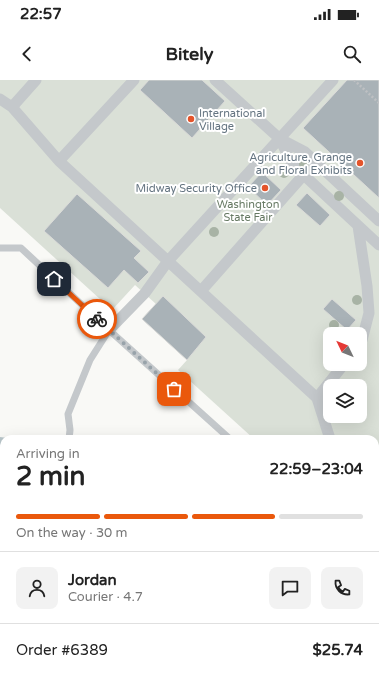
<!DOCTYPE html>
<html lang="en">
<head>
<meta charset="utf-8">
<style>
  :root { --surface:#fff; --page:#f2f2f2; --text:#222; --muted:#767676; --line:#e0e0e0; --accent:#ea580c }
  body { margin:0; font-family:"Varela Round",sans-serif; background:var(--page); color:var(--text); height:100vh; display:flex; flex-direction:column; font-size:15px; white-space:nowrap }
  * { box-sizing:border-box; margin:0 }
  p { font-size:13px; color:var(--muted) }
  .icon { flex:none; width:22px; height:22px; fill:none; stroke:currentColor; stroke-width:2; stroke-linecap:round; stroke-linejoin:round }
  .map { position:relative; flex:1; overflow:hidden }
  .details { position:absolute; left:0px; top:355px; width:379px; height:248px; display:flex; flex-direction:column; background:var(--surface); border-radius:12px 12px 0 0; box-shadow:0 4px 16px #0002 }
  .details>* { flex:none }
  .needle { width:26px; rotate:313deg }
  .controls { position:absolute; left:323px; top:247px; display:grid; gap:8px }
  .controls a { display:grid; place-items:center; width:44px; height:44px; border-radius:8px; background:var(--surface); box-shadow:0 4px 16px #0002; font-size:20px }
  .pin { position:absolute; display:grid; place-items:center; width:34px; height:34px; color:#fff; margin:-17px; border-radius:8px; box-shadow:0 2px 6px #0006 }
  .courier { position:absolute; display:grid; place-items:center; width:40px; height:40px; margin:-20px; border:3px solid #ea580c; border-radius:50%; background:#fff; color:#222; box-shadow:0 1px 5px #0007 }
  .headline em { font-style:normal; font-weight:700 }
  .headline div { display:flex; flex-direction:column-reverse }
  .headline { display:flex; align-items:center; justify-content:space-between; height:68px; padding:0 16px }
  h1 { font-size:26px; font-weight:700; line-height:30px }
  .bar { display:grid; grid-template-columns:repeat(4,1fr); gap:6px 4px; align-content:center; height:48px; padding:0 16px }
  .bar i { height:5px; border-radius:3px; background:var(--line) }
  .bar .on { background:var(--accent) }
  .bar p { grid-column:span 4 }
  .line { display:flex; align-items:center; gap:10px; padding:0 16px; border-top:1px solid var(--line) }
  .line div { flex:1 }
  .round { display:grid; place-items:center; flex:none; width:42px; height:42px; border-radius:8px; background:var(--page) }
  .status { display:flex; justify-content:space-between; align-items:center; height:28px; padding:0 20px; background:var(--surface); direction:ltr }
  .status svg { height:11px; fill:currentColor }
  header { display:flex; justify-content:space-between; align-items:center; height:52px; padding:0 16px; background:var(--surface); font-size:18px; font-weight:700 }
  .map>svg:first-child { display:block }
</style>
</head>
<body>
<div class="status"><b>22:57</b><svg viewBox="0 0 49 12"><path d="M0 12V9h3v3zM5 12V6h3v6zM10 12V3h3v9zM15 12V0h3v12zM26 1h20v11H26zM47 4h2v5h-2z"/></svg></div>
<header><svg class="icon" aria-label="back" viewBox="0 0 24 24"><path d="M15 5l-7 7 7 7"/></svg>Bitely<svg class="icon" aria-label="search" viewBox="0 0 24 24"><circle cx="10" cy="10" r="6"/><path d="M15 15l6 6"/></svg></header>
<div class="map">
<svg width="379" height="603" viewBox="0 0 379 603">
  <rect width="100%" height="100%" fill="#f9f9f6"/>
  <path fill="#dae0d7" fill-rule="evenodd" d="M0 0H379V603H155L151 599H375V359H254L178 290 187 280 142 239 156 224 135 205 112 230 0 128ZM330 254H360V284H330ZM330 306H360V336H330Z"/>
  <path fill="#bac7cb" d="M0 357 15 359H4V538L0 541Z"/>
  <path fill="#a9b2b7" stroke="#dadad8" d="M149 0H202L225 21 192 58 140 10Z
    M347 0H379V118L303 48Z
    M262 92 281 110 267 125 248 107Z
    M307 113 330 135 320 146 296 125Z
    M77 114 141 171 134 178 149 192 138 203 124 190 108 208 44 151Z
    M163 216 206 257 187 280 142 239Z
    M332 219 356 240 347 250 323 229Z"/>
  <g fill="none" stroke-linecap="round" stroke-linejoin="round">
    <path stroke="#bec0c3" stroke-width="2.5" stroke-dasharray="2 2" stroke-linecap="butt" d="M354 0 379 23"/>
    <path stroke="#c4c8cb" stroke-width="7" d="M0 168H21L109 250 230 359
      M69 359 70 350 68 334 90 280 109 250
      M0 579 4 580
      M54 599 56 603
      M100 603 104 599"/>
    <path stroke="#c4c8cb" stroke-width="11" d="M215 0 280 59 305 72 379 141
      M0 19 12 27 59 81 317 318 330 359
      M12 27 36 0
      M280 59 292 84 379 165
      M59 81 134 0
      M358 146 367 206 369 233 362 260 360 263
      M201 211 315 82
      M109 250 145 213 168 181 333 0
      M317 318 344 284
      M375 413 379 408
      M375 497 379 501
      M375 551 379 547
      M230 599 232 603
      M341 603 342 599"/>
  </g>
  <g fill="#a8b3a5">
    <circle cx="304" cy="84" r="5"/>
    <circle cx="284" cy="93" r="5"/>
    <circle cx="339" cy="116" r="5"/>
    <circle cx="214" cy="152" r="5"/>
    <circle cx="357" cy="220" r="5"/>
    <circle cx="334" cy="245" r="5"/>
  </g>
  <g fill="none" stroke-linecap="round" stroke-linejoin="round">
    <path stroke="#98a3aa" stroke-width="4" stroke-dasharray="0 7.2" d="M97 239 174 309"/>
    <path stroke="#ea580c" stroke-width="5" d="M54 199 97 239"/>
  </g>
  <g fill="#e4542b" stroke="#fff" stroke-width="1.5">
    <circle cx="191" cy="39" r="4"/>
    <circle cx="360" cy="83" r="4"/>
    <circle cx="265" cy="108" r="4"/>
  </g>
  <g text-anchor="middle" stroke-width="4" stroke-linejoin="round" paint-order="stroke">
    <g font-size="11" fill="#647481" stroke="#fff" text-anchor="end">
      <text x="199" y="37" text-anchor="start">International<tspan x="199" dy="13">Village</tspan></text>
      <text x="352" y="81">Agriculture, Grange<tspan x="352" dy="13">and Floral Exhibits</tspan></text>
      <text x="257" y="112">Midway Security Office</text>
    </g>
    <g font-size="11" fill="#667963" stroke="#fff">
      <text x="248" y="128">Washington<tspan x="248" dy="13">State Fair</tspan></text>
    </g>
  </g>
</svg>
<div class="controls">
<a><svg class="needle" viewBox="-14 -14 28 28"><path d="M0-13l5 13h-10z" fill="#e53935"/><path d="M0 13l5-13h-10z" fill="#767676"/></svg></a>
<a><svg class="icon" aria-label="layers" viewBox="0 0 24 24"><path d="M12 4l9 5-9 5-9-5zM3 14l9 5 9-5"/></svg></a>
</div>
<div class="pin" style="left:174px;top:309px;background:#ea580c"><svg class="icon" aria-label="bag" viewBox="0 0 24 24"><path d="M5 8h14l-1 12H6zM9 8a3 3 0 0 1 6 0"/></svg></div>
<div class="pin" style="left:54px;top:199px;background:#1f2937"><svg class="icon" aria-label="home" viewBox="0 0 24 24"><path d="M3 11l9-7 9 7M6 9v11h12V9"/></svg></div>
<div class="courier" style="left:97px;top:239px"><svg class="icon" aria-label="bike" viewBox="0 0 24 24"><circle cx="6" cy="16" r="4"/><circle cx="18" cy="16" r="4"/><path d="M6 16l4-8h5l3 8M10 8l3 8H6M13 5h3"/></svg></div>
<section class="details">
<div class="headline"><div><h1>2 min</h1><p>Arriving in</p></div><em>22:59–23:04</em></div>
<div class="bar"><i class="on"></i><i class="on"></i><i class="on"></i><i></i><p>On the way · 30 m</p></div>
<div class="line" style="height:72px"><a class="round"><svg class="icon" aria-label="person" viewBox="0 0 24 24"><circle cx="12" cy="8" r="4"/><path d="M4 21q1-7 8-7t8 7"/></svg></a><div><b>Jordan</b><p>Courier · 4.7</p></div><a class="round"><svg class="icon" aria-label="chat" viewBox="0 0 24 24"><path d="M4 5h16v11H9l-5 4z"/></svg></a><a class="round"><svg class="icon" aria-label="phone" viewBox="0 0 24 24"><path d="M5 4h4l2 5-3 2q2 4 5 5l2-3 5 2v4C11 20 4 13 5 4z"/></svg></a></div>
<div class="line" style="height:52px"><div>Order #6389</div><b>$25.74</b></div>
</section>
</div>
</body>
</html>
